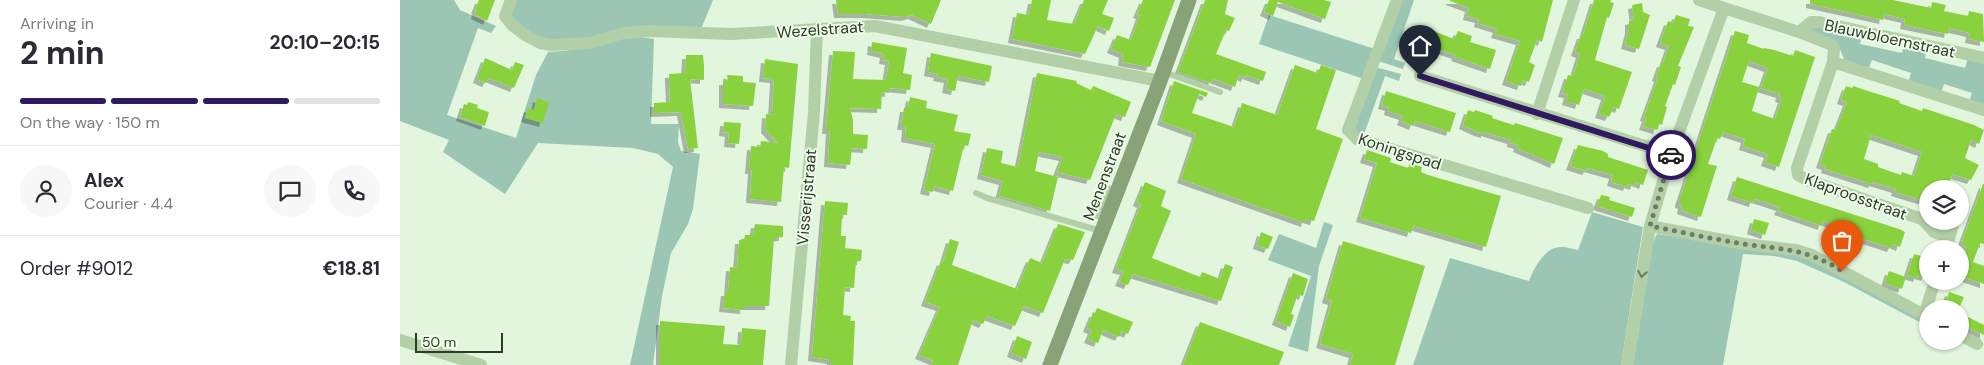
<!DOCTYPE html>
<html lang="en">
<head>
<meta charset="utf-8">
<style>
  :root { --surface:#fff; --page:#f7f7f7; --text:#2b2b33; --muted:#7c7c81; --line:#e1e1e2; --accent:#301961 }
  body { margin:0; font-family:"DM Sans",sans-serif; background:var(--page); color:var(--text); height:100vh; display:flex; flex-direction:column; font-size:19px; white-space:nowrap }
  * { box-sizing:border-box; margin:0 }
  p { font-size:16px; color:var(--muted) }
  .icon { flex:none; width:28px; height:28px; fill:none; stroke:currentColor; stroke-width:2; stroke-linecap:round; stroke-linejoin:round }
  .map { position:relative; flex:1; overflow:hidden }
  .details { display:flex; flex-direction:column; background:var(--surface); width:400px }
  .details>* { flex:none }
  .tools { position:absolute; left:1519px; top:180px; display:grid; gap:10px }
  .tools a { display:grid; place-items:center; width:50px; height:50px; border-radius:50%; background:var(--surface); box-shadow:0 1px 4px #0004; font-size:25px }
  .scale { position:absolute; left:15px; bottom:12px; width:88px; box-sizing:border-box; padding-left:5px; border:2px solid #303a28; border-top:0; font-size:14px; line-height:18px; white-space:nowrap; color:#303a28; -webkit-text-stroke:4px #eefcea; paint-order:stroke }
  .pin { position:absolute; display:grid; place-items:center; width:42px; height:42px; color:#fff; margin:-51px -21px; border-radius:50% 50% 50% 0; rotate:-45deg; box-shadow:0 0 5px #0007 }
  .pin .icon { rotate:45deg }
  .courier { position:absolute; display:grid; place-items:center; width:50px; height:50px; margin:-25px; border:4px solid #301961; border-radius:50%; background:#fff; color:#222; box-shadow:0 1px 6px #0007 }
  .headline em { font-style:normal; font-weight:700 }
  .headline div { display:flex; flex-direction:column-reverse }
  .headline { display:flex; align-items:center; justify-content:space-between; height:85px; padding:0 20px }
  h1 { font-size:32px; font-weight:700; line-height:38px }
  .bar { display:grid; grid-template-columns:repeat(4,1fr); gap:8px 5px; align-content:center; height:60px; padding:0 20px }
  .bar i { height:6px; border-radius:4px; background:var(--line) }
  .bar .selected { background:var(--accent) }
  .bar p { grid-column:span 4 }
  .line { display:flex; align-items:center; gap:12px; padding:0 20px; border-top:1px solid var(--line) }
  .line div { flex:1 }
  .round { display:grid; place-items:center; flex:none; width:52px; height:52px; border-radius:26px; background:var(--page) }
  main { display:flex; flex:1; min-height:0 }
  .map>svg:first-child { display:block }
</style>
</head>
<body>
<main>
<section class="details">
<div class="headline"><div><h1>2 min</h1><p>Arriving in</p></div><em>20:10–20:15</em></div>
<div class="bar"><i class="selected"></i><i class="selected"></i><i class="selected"></i><i></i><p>On the way · 150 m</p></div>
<div class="line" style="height:90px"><a class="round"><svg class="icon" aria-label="person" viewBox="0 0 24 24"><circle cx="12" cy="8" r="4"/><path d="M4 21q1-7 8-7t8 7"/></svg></a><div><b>Alex</b><p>Courier · 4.4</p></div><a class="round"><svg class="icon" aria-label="chat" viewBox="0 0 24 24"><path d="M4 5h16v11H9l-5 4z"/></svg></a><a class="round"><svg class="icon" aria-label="phone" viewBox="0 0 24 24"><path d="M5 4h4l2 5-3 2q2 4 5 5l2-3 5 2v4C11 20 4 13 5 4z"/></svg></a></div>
<div class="line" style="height:65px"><div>Order #9012</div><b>€18.81</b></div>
</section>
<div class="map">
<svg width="1584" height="365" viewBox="0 0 1584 365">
  <defs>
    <filter id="shadow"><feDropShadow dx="-4" dy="4" stdDeviation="0" flood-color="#0004"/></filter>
  </defs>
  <rect width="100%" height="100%" fill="#e2f5dd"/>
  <path fill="#9bc6b4" d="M0 0H54L60 10 96 26 91 33 78 28 47 115 116 138 136 75 148 52C157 51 167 51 176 49 202 43 228 33 254 39L251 124H279L278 142 281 151 300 154 293 209 288 224 271 253 262 296 253 365H230L273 167 258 154 233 148 138 143 105 194 43 152 49 140 0 121Z
    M116 0H313L301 29 186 40 151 41 134 35 111 17Z
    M1000 0H1014L994 59 1005 63 1003 69 978 61Z
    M869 15 975 49 964 79 859 44Z
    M1414 25 1462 35 1460 44 1502 53 1504 44 1527 48 1525 58 1565 68 1568 58 1584 61V107L1569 102 1572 93 1544 84 1541 93 1508 83 1511 73 1472 60 1468 70 1444 59 1437 42 1412 32 1410 28Z
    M975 67 1001 74 999 81 985 76 963 137 954 131Z
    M1192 212 1243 227 1221 365H1013L1050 258 1129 281C1134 268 1145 246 1162 247 1167 247 1173 249 1178 250Z
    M924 222 933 225 919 266 908 352 888 346 911 276 868 260 879 234 916 248Z
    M1257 234 1403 256 1527 321V326L1444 282 1397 261 1374 256 1343 254 1323 365H1233L1253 242Z"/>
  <path fill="#89d23e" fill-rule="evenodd" filter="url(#shadow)" d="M79 0H95L87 21 75 15 76 10H75Z
    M436 0H541L531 24 512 15 505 17 466 14H438Z
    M632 0H651L647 20 674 24 684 0H708L702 14 714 18 709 31 698 26 685 54 612 39 617 13 629 15Z
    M743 0H775L750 67 722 62 723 54 711 49 717 35 731 40 740 15 737 14Z
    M805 0H828L825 14 835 18 829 31 826 30 816 54 866 72 863 81 846 75 845 78 839 75 835 87 813 79 811 83 778 72Z
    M869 0H924L931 2 925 19 878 2 873 16 864 12Z
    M1050 0H1153L1142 42 1137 40 1129 62 1135 65 1129 82 1123 80 1121 86 1106 81 1120 41 1095 34 1097 29 1078 23 1079 19 1067 16 1069 8 1050 1Z
    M1194 0H1211L1210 2 1214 3 1209 18 1207 17 1195 60 1232 72 1219 109 1214 107 1209 117 1199 114 1205 96 1184 89 1179 105 1166 101 1168 94 1162 93 1168 75 1173 76 1180 54 1175 52 1181 35H1183Z
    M1410 0H1493L1531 8 1532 2 1546 5 1544 11 1568 16 1569 11 1583 14 1584 42 1569 39 1570 33 1549 28 1548 34 1504 25 1505 19 1484 14 1483 20 1410 4Z
    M1242 3 1243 12 1250 15 1239 49 1225 45 1229 30V21L1234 20 1232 5Z
    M1276 15 1290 19 1288 26 1294 27 1278 66 1281 67 1275 85 1273 84 1268 98 1265 106 1267 107 1262 125 1259 124 1257 130 1243 126 1246 118 1244 117 1258 78 1256 77 1261 63H1263L1269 46 1260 43 1268 21 1273 23Z
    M1012 26 1020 28 1021 26 1054 39 1058 31 1072 36 1070 42 1096 50 1090 69 1055 57 1056 55 1032 47 1031 50 1013 44 1014 42 1008 39Z
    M1335 31 1349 35 1347 43 1364 49V48L1374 50 1393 56 1395 50 1415 57 1379 167 1365 162 1368 154 1343 146 1345 139 1323 132 1320 139 1317 138 1308 164 1317 166 1301 217 1281 210 1282 205 1279 204V202ZM1349 61 1368 68 1361 88 1380 94 1379 98 1382 99 1375 119 1352 111 1359 87 1342 82Z
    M472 42 507 48 503 73 512 75 510 90 489 88V93L482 92 481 109 450 108 453 120V134L468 135 467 149 452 148 450 165 428 163 430 130H426L433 51 455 52 453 79 486 80 489 61 483 60 484 54 471 51Z
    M531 53 592 66 589 82 558 76 555 91 546 89 548 79 537 77 538 74 528 72Z
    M286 55H303L304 66V80L290 79 298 148 288 149 281 112 254 113V103L270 102 269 74 285 73Z
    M85 58 112 70 115 62 124 65 114 88 89 78 86 83 77 79Z
    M365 59 398 64 389 168 384 167 381 202 350 199 352 170H349L351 146 360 147 361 141 378 143 365 129 366 114 372 115 374 79 363 78Z
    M895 65 918 73 921 65 936 70 916 129 943 139 914 221 906 219 905 223 781 179 796 134 761 121 774 81 808 93 806 97 799 94 792 113 834 127 842 103 877 115Z
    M637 73 677 81 676 83 691 90 693 86 731 102 725 117 716 114 690 180 657 172 663 157 639 152 635 171 658 177 650 211 599 196 603 181 581 175 587 148 603 151 601 163 618 167Z
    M327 75 343 76V82L356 83 353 106 323 104V81H328Z
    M1446 86 1452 88 1453 86 1462 89 1500 101 1499 103 1522 111 1523 108 1574 125 1584 130 1579 144 1571 140 1565 158 1579 165 1571 180 1552 174 1548 189H1528V202L1495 192 1496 189 1473 182 1472 184 1425 169 1426 166 1420 164 1432 129 1436 130 1447 102 1441 100ZM1471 135 1522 152 1514 176 1502 172 1501 175 1492 172 1478 167V164L1464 159Z
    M986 91 1056 113 1050 132 1015 121 1013 126 1001 121 1003 116 988 111 989 107 982 105Z
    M510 97 527 101 526 108 558 115 554 131 571 134 568 146 564 145 553 191 534 186 533 192 524 190 535 144 505 138 506 126H501L504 108H508Z
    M137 98 149 102 143 123 125 118 128 108 134 110Z
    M68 102 78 105 77 108 89 112 85 126 60 117 64 104 67 105Z
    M1068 110 1074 112 1075 110 1093 116 1092 118 1104 122 1114 125 1115 123 1163 138 1154 164 1117 148 1118 145 1111 143V140L1085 132V134L1078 132 1063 125Z
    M324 122 341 123 339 144 328 143 329 133 323 132Z
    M1178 145 1203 151 1208 154V157L1248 170 1243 185 1235 182 1234 186 1228 184 1227 187 1211 182 1213 175 1188 168 1186 171 1170 166Z
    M967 150 991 158 990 162 1008 168 1010 163 1022 167 1021 172 1028 175 1101 196 1086 247 1013 226 1011 233 960 218 977 163 964 159Z
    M1337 177 1499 229 1505 232 1500 247 1493 244 1491 248 1448 234 1449 230 1441 227 1423 221 1422 226 1378 211 1380 207 1362 201 1354 199 1353 203 1331 196Z
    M745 182 766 191 761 206 771 211 752 258 800 277 802 272 820 279 825 264 833 267 821 301 733 274 728 285 719 282 724 271 716 269 741 204 737 202Z
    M1583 184H1584V244L1580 243 1573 262 1584 266V284L1560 276V269L1567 247 1562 245 1563 239Z
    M1201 195 1210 197 1209 200 1235 208 1232 217 1197 206Z
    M425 201 448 203 447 215H442L441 236H446L445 248 462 250 461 261H456L454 288 445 287 443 315 451 316 450 321H455L453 365H431V360L412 357Z
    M1354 219 1369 223 1365 235 1351 230Z
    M355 224 383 226V237L374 238 369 306H344V310L323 308 325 292H328L330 267 337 268 339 240H344L345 235H353Z
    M658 224 685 232 673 260 665 259 643 313 624 306 615 326 587 316 583 324 573 320 558 365H530L534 361 519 355 540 307 525 302 541 261 543 262 550 239 559 242 552 265 617 289 630 258 642 263Z
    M861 232 873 237 868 249 857 245Z
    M943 241 1025 266 995 365H950L953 354 920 344 932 301 926 299Z
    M1514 254 1528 258V269L1525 277 1518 275 1517 278 1507 275Z
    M1489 271 1506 277 1502 289 1485 283Z
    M893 273 908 279 903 296 898 294 891 314 894 315 890 327 876 321Z
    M1549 292 1564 297 1559 309H1541L1544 298 1547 299Z
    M697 308 733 322 728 334 722 331 719 337 703 330 698 343 688 339 692 330 687 328 693 313H695Z
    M1560 313 1584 325V335L1560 323Z
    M260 321 325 326 323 344 341 345 342 328 366 330 363 365H260Z
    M800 322 884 352 879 365H783Z
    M617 336 632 342 626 359 611 353Z"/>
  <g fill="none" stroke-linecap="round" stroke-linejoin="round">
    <path stroke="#b3cfa7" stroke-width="6" d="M764 72 820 92
      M576 193 587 198 701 231"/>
    <path stroke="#b3cfa7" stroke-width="12" d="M111 0 105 16 112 25 125 35 140 43 151 45 190 43 223 33 249 31 331 34 475 26 760 81
      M997 0 948 130 957 139 1188 208
      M1299 0 1399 32 1432 45 1434 48 1433 62 1397 168 1398 175 1407 180 1522 219 1534 232 1549 238
      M1399 32 1411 22H1419L1584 58
      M1433 62 1584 110
      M1020 76 1271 154
      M1137 114 1174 0
      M707 191 710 192 700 214 698 213Z
      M1560 203 1561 198
      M1250 226 1344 244 1396 250 1412 255 1528 317
      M1546 249 1554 221
      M1524 315 1535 281
      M1560 335 1577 344
      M0 340 81 365
      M391 365 414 112 417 28
      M1227 365 1250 226 1271 154 1324 8"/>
    <path stroke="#89a378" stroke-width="15" d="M650 365 760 81 789 0"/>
  </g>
  <defs><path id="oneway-chevron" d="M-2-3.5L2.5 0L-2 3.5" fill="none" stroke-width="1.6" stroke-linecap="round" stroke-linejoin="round" transform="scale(1.25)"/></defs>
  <use stroke="#6b7d61" href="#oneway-chevron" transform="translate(1242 274) rotate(99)"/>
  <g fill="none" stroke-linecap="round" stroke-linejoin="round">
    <path stroke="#6e7b67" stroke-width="5" stroke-dasharray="0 9" d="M1271 155 1250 226C1281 232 1313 239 1344 244 1385 250 1405 248 1442 271"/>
    <path stroke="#301961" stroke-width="6" d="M1020 76 1271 155"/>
  </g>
  <g text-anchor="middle" stroke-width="4" stroke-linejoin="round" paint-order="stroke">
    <g font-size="16" fill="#303a28" stroke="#eefcea">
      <text transform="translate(420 29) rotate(-4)" y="6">Wezelstraat</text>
      <text transform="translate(1490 38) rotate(12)" y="6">Blauwbloemstraat</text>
      <text transform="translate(1000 151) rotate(18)" y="6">Koningspad</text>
      <text transform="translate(704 176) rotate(-69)" y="6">Menenstraat</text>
      <text transform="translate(1456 196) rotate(20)" y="6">Klaproosstraat</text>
      <text transform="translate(406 197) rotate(-85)" y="6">Visserijstraat</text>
    </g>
  </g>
</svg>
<div class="tools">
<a><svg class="icon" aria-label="layers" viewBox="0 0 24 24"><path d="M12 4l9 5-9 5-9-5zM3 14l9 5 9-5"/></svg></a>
<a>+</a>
<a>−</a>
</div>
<div class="scale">50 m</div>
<div class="pin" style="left:1442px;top:271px;background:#ea580c"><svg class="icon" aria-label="bag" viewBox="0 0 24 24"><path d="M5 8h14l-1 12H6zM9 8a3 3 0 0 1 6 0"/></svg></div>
<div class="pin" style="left:1020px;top:76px;background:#1f2937"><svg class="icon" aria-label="home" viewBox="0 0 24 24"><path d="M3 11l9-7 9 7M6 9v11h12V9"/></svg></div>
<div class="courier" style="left:1271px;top:155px"><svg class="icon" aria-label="car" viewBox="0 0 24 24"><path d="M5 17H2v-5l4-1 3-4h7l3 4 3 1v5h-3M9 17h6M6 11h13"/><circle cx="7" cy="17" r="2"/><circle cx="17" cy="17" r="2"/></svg></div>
</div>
</main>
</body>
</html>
